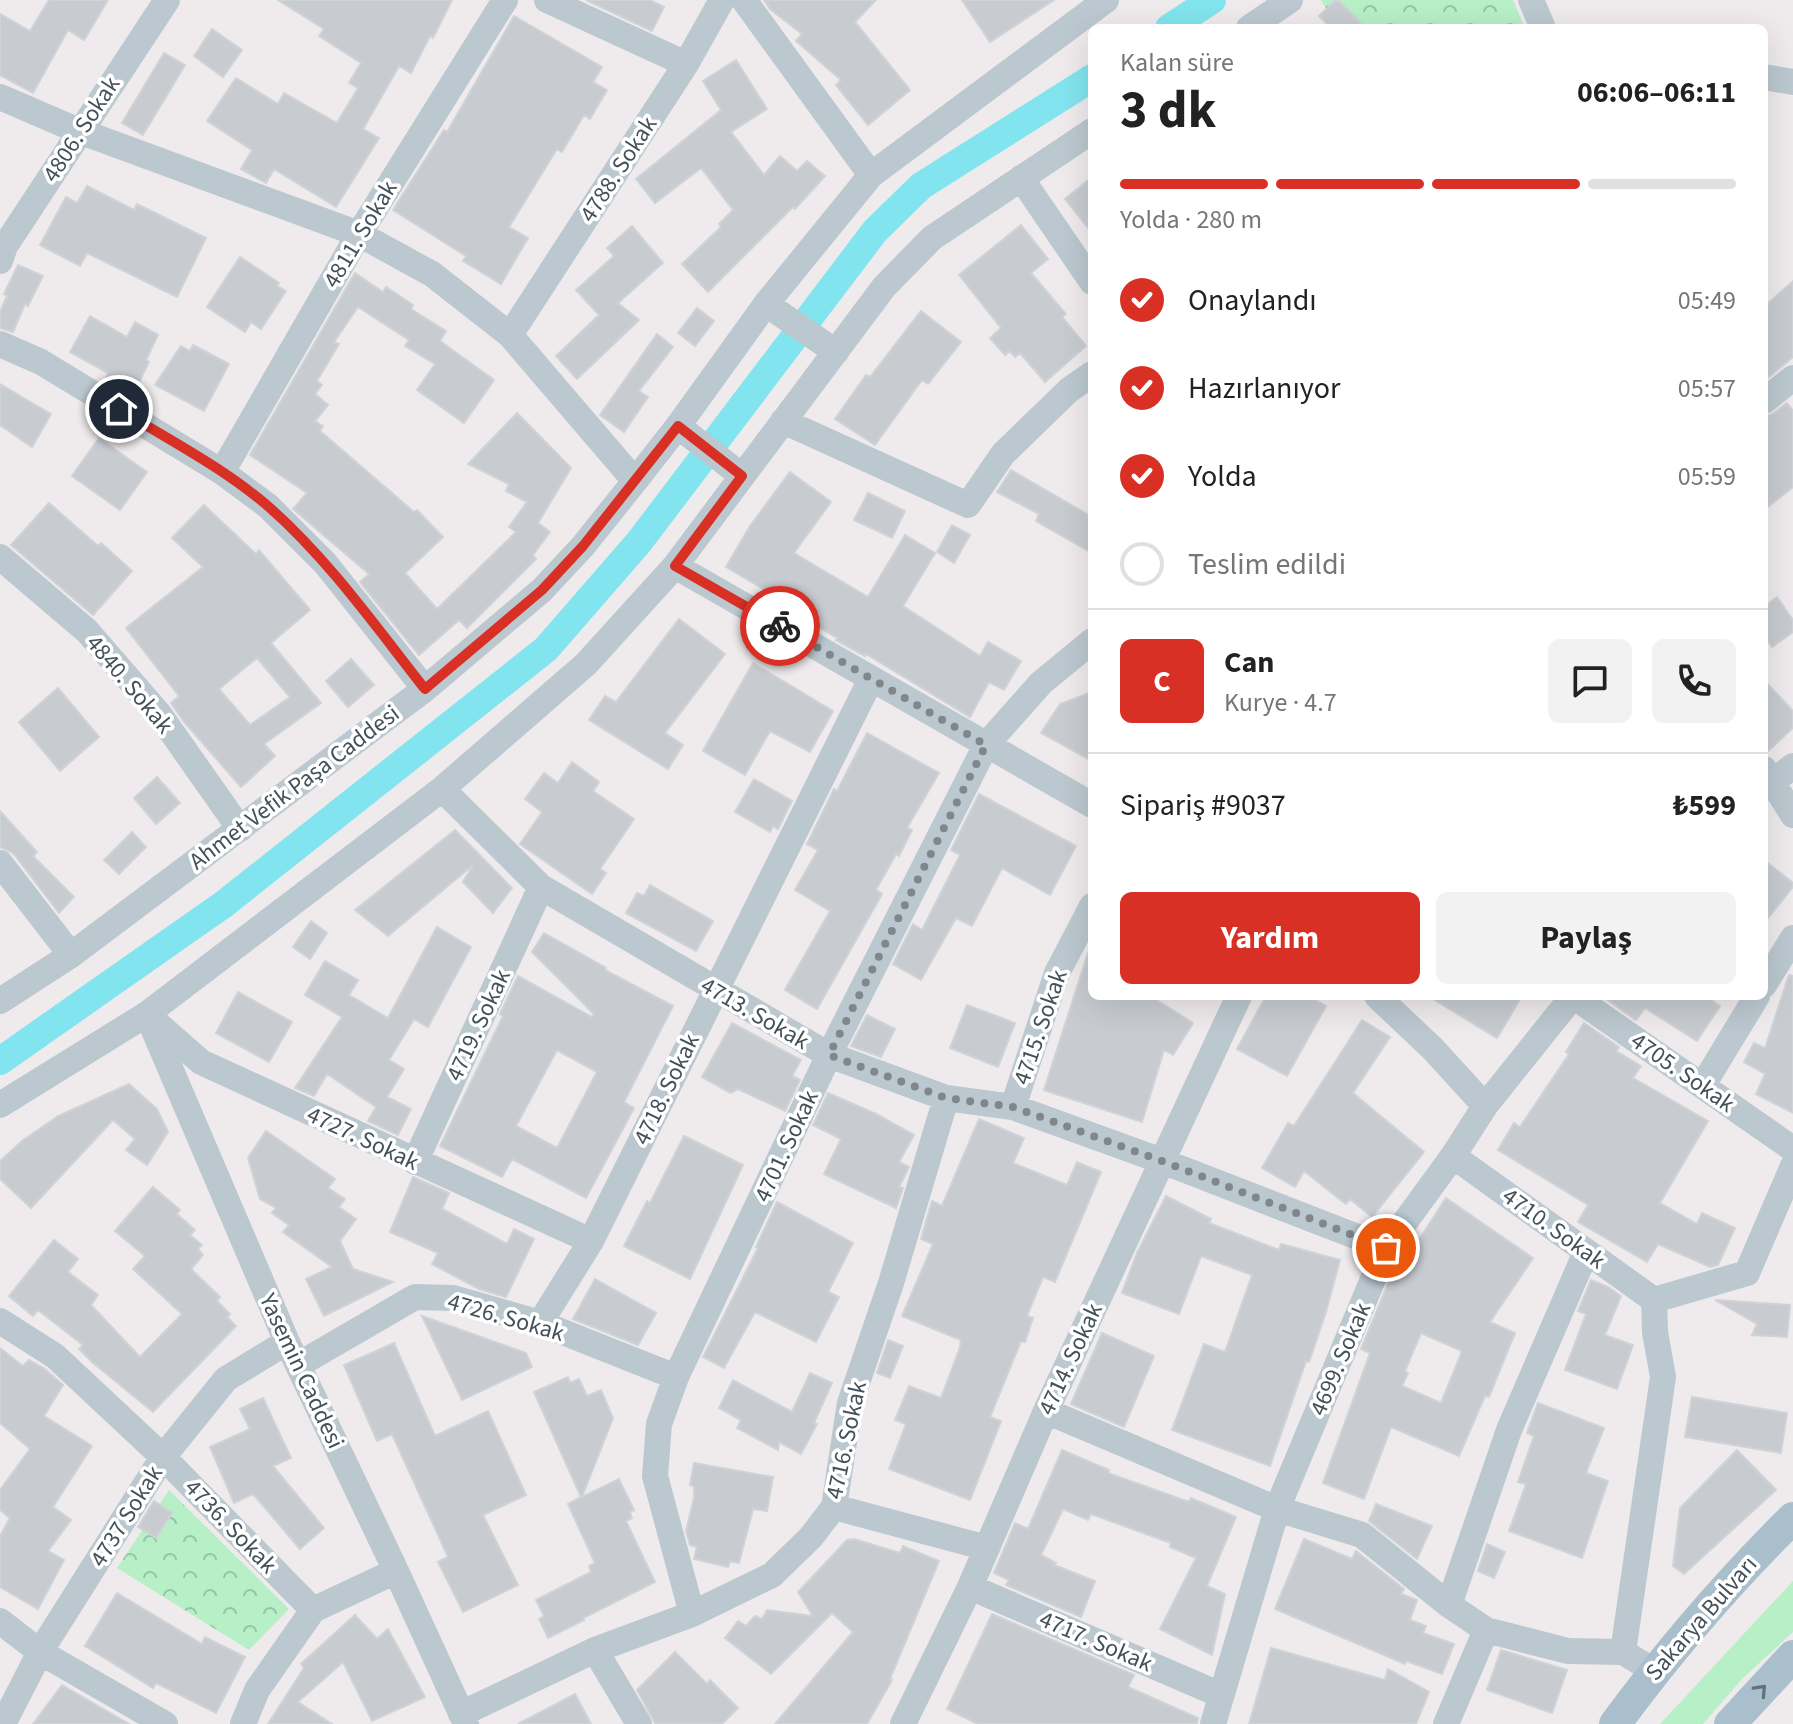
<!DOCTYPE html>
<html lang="tr">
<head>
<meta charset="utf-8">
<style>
  :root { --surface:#fff; --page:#f2f2f2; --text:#222; --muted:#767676; --line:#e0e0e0; --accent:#d93025 }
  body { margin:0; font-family:"Source Sans 3",sans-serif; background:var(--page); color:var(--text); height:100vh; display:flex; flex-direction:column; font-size:30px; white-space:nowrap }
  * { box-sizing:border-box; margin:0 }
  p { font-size:26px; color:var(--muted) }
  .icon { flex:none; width:44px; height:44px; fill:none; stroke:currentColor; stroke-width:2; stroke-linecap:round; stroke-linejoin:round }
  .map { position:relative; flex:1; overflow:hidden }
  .side { position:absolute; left:1088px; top:24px; width:680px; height:976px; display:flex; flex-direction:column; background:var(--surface); border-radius:12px; box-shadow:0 8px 32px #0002 }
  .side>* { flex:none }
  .pin { position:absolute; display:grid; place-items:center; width:68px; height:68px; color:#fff; margin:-34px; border:4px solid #fff; border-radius:50%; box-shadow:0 2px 8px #0007 }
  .courier { position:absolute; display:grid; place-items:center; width:80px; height:80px; margin:-40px; border:6px solid #d93025; border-radius:50%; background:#fff; color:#222; box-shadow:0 2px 10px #0007 }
  .head em { font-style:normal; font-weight:700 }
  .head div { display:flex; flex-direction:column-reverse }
  .head { display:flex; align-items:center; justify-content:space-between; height:136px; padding:0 32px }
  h1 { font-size:52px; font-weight:700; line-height:60px }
  .bar { display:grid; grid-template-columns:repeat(4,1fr); gap:12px 8px; align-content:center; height:96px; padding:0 32px }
  .bar i { height:10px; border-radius:6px; background:var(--line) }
  .bar .on { background:var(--accent) }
  .bar p { grid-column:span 4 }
  .line { display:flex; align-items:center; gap:20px; padding:0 32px; border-top:2px solid var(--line) }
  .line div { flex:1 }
  .round { display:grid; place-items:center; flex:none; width:84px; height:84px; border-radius:12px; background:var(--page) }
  ol { padding:0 32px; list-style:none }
  li { display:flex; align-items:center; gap:24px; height:88px }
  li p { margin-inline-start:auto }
  li .icon { padding:8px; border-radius:50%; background:var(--accent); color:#fff; stroke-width:4 }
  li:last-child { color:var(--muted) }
  li i { width:44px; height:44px; border:4px solid var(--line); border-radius:50% }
  .action { display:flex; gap:16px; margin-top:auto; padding:16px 32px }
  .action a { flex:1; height:92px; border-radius:12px; background:var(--accent); color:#fff; font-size:32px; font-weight:700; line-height:92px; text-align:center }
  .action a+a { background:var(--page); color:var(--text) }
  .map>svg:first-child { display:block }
</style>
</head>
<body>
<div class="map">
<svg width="1793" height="1724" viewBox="0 0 1793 1724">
  <defs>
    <pattern id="park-crowns" width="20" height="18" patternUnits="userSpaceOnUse" patternTransform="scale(2)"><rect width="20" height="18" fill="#b7efc6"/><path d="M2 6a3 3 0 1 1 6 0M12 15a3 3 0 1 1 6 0" fill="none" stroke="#96c4a4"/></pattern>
  </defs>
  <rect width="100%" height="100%" fill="#efebec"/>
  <path fill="#b7efc6" d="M1793 1581V1632L1742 1679 1703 1724H1660Z"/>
  <path fill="url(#park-crowns)" d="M1321 0H1513L1525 28H1338Z
    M169 1490 289 1609 249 1650 117 1568Z"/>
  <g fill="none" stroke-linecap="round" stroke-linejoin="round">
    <path stroke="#82e4ee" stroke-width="28" d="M1169 28 1212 0
      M0 1061 224 904 546 649 639 542 875 231 921 186 1092 78"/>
  </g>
  <path fill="#c8ccd1" stroke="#cfd3d8" stroke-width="2" fill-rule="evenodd" d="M49 0H108L84 40 68 30 33 93 0 75V14L30 31Z
    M278 0H452L433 38 430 36 411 73 399 66 363 129 379 138 336 207 274 169 266 183 241 169 252 150 207 121 236 78 278 104 284 93 337 123 358 88 349 83 361 63 319 36 324 29Z
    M586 0H650L664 7 652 31Z
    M764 0H876L855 22 910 90 868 125 836 85 841 80 796 41 802 34 770 9Z
    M962 0H1054L990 42Z
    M1336 0H1338L1366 28H1331L1319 16Z
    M514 16 602 67 593 82 607 90 590 119 584 115 562 152 557 149 509 227 528 238 501 284 463 261 466 256 393 210 444 130 447 132Z
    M212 29 242 50 223 77 194 56Z
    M164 53 185 65 143 135 122 123Z
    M736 60 767 109 731 132 764 175 780 156 797 171 807 161 825 176 795 209 793 207 708 292 682 264 721 227 719 224 733 210 701 168 655 203 636 179 721 110 703 81Z
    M1092 177V233L1065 199Z
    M87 186 134 210 137 204 206 238 177 297 87 253 80 266 40 245 66 197 77 203Z
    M1021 225 1048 259 1031 273 1066 314 1062 317 1086 346 1045 382 1020 353 1015 357 1010 351 1005 355 990 338 1001 328 959 275Z
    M632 226 663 263 618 303 639 320 577 379 556 356 599 315 576 290 614 256 607 248Z
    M240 257 279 283 277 286 286 291 261 329 251 322 245 332 207 307Z
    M18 265 43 276 28 306 25 304 13 332 0 328V312L7 296 4 294Z
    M355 273 383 292 386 287 413 305 411 309 446 331 440 341 494 380 464 423 417 390 435 364 405 346 409 340 358 307 334 342 339 344 317 381 322 385 315 394 328 405 315 421 323 426 320 431 414 512 417 510 443 537 405 573 437 609 516 532 509 527 527 502 506 491 509 484 468 464 517 413 571 468 538 523 550 532 533 555 536 559 467 628 459 620 419 655 360 582 369 574 293 509 307 493 250 455Z
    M1793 281V357L1764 381V307Z
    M697 308 714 321 695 346 678 333Z
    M921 311 961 342 928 384 922 380 875 445 835 419 866 375 870 377Z
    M90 316 127 337 135 322 158 335 146 360 149 362 131 398 104 382 108 373 70 352Z
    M657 334 673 347 639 391 648 397 624 432 600 415Z
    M193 345 229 364 204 411 155 385 181 346 190 351Z
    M0 384 51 414 32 447 0 425Z
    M1787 403 1793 411V487L1764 510V417L1773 414Z
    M99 438 147 472 120 510 72 476Z
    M1011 470 1092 517V553L1036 521 1039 514 997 492Z
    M790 472 831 502 794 553 868 597 905 535 935 553 903 606 980 656 988 642 1021 661 1004 690 989 682 970 717 866 654 865 656 836 640 837 638 799 615 801 611 726 567 750 526Z
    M868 493 905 511 892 538 854 520Z
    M49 503 98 546 101 543 132 571 93 615 11 545Z
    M204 505 256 554 259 550 310 610 271 643 321 703 264 744 275 756 241 787 184 722 171 703 179 696 126 628 203 567 172 538ZM257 658 290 697 250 725 219 689Z
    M952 525 970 535 954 563 937 552Z
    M1777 597 1793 620V632L1772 647 1764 636V607Z
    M679 619 725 654 665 733 683 745 668 769 589 720 605 696 616 702Z
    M351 659 374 685 348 707 326 681Z
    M753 663 833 711 810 752 770 731 745 775 703 751Z
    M1764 680 1793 711V728L1766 753Z
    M58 688 99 737 60 771 19 722Z
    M1092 692V761L1041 733 1060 704Z
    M867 733 939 773 907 828 912 830 899 856 896 854 876 890 882 894 817 1009 785 990 830 911 795 890 818 850 807 844 834 789 837 791Z
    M572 762 599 782 593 791 634 819 600 869 606 873 592 894 520 844 542 812 525 799 544 773 558 783Z
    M157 777 180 803 156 824 134 798Z
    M754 779 792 801 778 829 773 826 770 832 735 812Z
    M979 794 1076 846 1050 895 1002 868 972 926 956 918 921 980 893 964 913 924 922 930 960 855 951 850Z
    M0 811 37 852 33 856 74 897 59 913 13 853 0 847Z
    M455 830 512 888 493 913 463 882 473 865 388 936 355 910Z
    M132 832 146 847 119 874 104 860Z
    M1764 860 1793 883V887L1764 923Z
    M650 885 713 921 696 951 626 913 637 893 644 896Z
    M311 921 327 933 310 959 293 947Z
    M437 927 471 947 428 1027 414 1019 389 1060 404 1069 387 1097 411 1109 398 1135 368 1121 376 1107 327 1074 314 1096 295 1088 342 1017 305 995 325 961 358 980 349 995 388 1018Z
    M544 933 606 968 605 970 673 1006 624 1102 634 1108 586 1198 512 1159 502 1177 440 1146 503 1016 500 1014 518 976 592 1017 594 1014 532 952ZM557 1050 597 1072 557 1148 516 1126Z
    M1088 953 1092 954V996H1150L1193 1023 1173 1055 1164 1050 1142 1122 1044 1090Z
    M1789 975 1793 976V1113L1756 1094 1765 1074 1744 1062 1754 1043 1765 1048Z
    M238 992 292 1022 269 1062 216 1033Z
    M1266 996H1308L1326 1006 1287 1076 1237 1049Z
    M1428 996H1522L1497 1038Z
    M1602 996H1705L1720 1006 1697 1041 1645 1008 1636 1020Z
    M967 1005 1015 1023 998 1067 950 1048Z
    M867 1015 895 1029 881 1057 851 1046Z
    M1362 1020 1390 1037 1353 1093 1424 1152 1372 1217 1350 1199 1346 1204 1304 1171 1295 1187 1262 1168 1288 1123 1294 1126Z
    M732 1023 801 1060 792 1076 800 1080 785 1111 738 1089 731 1093 702 1077Z
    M1584 1023 1619 1047 1616 1051 1641 1066 1633 1078 1708 1121 1660 1203 1697 1224 1702 1213 1735 1228 1718 1265 1710 1267 1658 1244 1647 1262 1578 1222 1588 1205 1498 1150 1514 1123 1520 1127 1569 1054 1566 1052Z
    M129 1084 157 1109 168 1132 147 1165 126 1150 135 1139 113 1120 31 1208 0 1179V1161L22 1141 58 1116Z
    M828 1093 876 1114 914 1135 899 1162 909 1167 899 1187 903 1188 896 1208 824 1174 841 1139 813 1125Z
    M979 1119 1024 1138 1013 1163 1067 1185 1077 1162 1101 1172 1055 1282 1043 1277 1027 1316 1033 1318 1025 1342 1021 1341 990 1417 1001 1421 970 1500 889 1469 906 1424 895 1420 909 1386 941 1398 960 1347 961 1340 902 1316 933 1244 921 1239 932 1201 942 1206Z
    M266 1131 335 1179 328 1188 345 1199 339 1207 356 1219 340 1241 353 1269 393 1282 324 1316 306 1279 332 1267 283 1232 289 1225 272 1213 276 1208 260 1199 248 1158Z
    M684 1136 743 1165 690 1279 624 1246 647 1201 650 1203Z
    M413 1177 449 1193 442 1209 507 1244 514 1229 534 1239 506 1297 479 1289 432 1264 438 1253 390 1232Z
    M153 1187 180 1210 177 1214 195 1230 190 1235 202 1245 198 1249 203 1255 191 1269 220 1297 217 1301 230 1314 227 1317 236 1326 153 1412 92 1362 79 1349 83 1345 38 1310 33 1316 9 1296 54 1240 78 1259 68 1272 98 1295 91 1305 140 1357 182 1314 133 1269 145 1256 115 1231Z
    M1166 1196 1211 1219 1209 1223 1279 1250 1281 1244 1340 1260 1326 1312 1309 1362 1306 1361 1270 1466 1172 1430 1204 1344 1225 1352 1252 1275 1201 1256 1179 1314 1122 1293 1137 1253Z
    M1446 1198 1533 1258 1490 1322 1515 1333 1489 1397 1485 1396 1459 1456 1391 1427 1364 1499 1323 1483 1370 1353 1361 1349 1390 1279 1393 1280ZM1421 1333 1462 1351 1441 1403 1402 1386 1408 1373 1405 1371Z
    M777 1202 853 1243 828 1292 839 1297 816 1342 755 1312 724 1368 703 1357 758 1248 756 1247Z
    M595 1279 656 1313 638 1345 573 1319Z
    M1591 1280 1608 1287 1621 1296 1605 1335 1633 1345 1617 1389 1565 1370 1586 1314 1578 1311Z
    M1715 1300 1790 1305 1787 1337 1752 1335 1757 1324Z
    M422 1316 526 1353 532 1367 462 1400Z
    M1102 1333 1154 1356 1124 1427 1071 1404Z
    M888 1340 903 1346 890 1378 877 1373Z
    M394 1343 435 1436 488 1411 526 1495 483 1515 518 1585 463 1612 438 1562 448 1557 392 1434 377 1441 344 1365Z
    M0 1348 23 1366 29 1360 45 1369 63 1385 44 1416 92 1446 53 1507 71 1520 48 1551 64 1560 38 1609 0 1587V1536L10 1518 0 1510V1490L30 1449 0 1423Z
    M810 1373 832 1383 814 1423 817 1424 801 1454 779 1442 778 1450 737 1428 741 1420 719 1408 733 1380 792 1412Z
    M568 1377 570 1383 579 1379 587 1396 601 1390 613 1418 582 1497 619 1479 634 1510 630 1512 632 1518 626 1521 655 1582 583 1618 584 1620 548 1638 539 1619 544 1616 536 1600 591 1572 589 1566 595 1563 568 1504 581 1497 534 1392Z
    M1692 1397 1787 1413 1781 1453 1685 1437Z
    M263 1398 291 1458 273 1466 324 1528 300 1549 253 1494 234 1503 210 1447 250 1429 240 1409Z
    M1538 1403 1604 1428 1586 1473 1608 1481 1582 1558 1509 1531 1526 1484 1518 1482 1534 1436 1527 1433Z
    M1062 1450 1109 1470 1108 1473 1189 1502 1191 1498 1236 1517 1207 1586 1225 1594 1212 1655 1160 1629 1196 1558 1170 1547 1171 1543 1091 1514 1088 1520 1063 1509 1041 1555 1056 1563 1054 1565 1095 1581 1081 1617 1006 1585 1009 1580 994 1573 1015 1523 1028 1529Z
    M1737 1450 1776 1490 1684 1574 1673 1566 1680 1508Z
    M694 1463 773 1477 767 1511 753 1509 739 1563 730 1561 728 1567 694 1559 697 1547 690 1545 686 1531 694 1498V1486L690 1485Z
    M154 1501 172 1513 156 1538 138 1527Z
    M1376 1504 1432 1526 1417 1559 1369 1521Z
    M854 1539 900 1553 903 1546 939 1561 890 1679 892 1680 867 1724H775L853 1632 832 1613 771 1674 725 1638 738 1621 746 1626 755 1616 762 1619 767 1610 813 1616 798 1592 847 1540Z
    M1304 1539 1352 1559 1356 1551 1404 1589 1401 1594 1417 1600 1410 1620 1426 1626 1423 1633 1454 1644 1442 1674 1406 1661 1405 1664 1275 1609Z
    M1487 1544 1505 1552 1494 1578 1478 1571Z
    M117 1593 202 1644 205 1637 245 1657 216 1713 156 1683 153 1688 85 1646Z
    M992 1614 1134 1675 1128 1687 1198 1718 1197 1724H978L947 1709Z
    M355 1615 377 1639 388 1629 425 1697 372 1721 343 1662 298 1702 332 1724H268L304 1668 301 1664Z
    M1271 1648 1385 1680 1388 1669 1429 1692 1416 1724H1249Z
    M1501 1650 1567 1670 1552 1713 1487 1690Z
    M675 1652 707 1684 710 1680 738 1708 722 1724 655 1723 637 1690Z
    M62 1685 129 1724H33Z
    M575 1694 591 1724H518Z"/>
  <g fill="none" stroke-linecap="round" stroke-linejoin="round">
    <path stroke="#bbc8cf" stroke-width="26" d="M547 0 686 64
      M744 0 871 175
      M1531 0 1543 28
      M1249 28 1290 0
      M1764 77 1793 82
      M0 97 79 131 359 234 432 274 510 335 635 481 678 426 766 304 871 175 1106 0
      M1021 178 1092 282
      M0 261 5 246 167 0
      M766 304 836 352
      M510 335 686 64 722 0
      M0 344 41 362 222 472 268 506 325 563 425 689
      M1764 401 1793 378
      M783 421 968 505 1003 454 1069 390 1092 374
      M678 426 742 476
      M222 472 359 234 505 0
      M0 557 87 631 159 714 240 829
      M675 566 1092 805
      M1764 769 1793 815
      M442 789 541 887 829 1055 946 1098 1013 1107 1162 1161 1386 1248
      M1764 789 1793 766
      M0 863 71 955
      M1764 985 1793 938
      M1377 996 1433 1049 1485 1106
      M0 1001 71 955 425 689 542 590 583 546 635 481
      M147 1014 287 1342 396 1571 466 1724
      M152 1019 201 1062 591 1241
      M1703 1085 1757 996
      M0 1105 147 1014 442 789 586 664 675 566 884 287 932 238 1092 131
      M1013 1107 1057 973 1092 906
      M1453 1156 1654 1300
      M415 1162 541 887
      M1654 1300 1747 1273 1793 1166
      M0 1321 55 1356 163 1457 313 1610
      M540 1323 591 1241 871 679
      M298 1365 415 1297 453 1298 540 1323 676 1377
      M1046 1411 1277 1509 1362 1535 1449 1605 1486 1630 1568 1651 1623 1652
      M834 1507 987 1548
      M970 1587 1221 1695
      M1449 1605 1509 1430 1586 1252
      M692 1614 655 1476 659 1424 676 1377 829 1055 986 745 1041 683 1092 641
      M0 1621 40 1652 165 1724
      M595 1650 639 1724
      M1654 1671 1623 1652 1663 1377 1655 1332 1654 1300
      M461 1714 595 1650 692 1614 772 1575 811 1537 834 1507 850 1403 891 1283 946 1098
      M3 1724 40 1652 163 1457 226 1379 287 1342
      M243 1724 257 1690 313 1610 396 1571
      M903 1724 970 1587 1046 1411 1239 996
      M1213 1724 1277 1509 1386 1248 1453 1156 1485 1106 1573 996 1793 1149
      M1446 1724 1486 1630"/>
    <path stroke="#aabfcc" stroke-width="32" d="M1615 1724C1669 1651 1728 1582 1793 1518
      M1730 1724 1793 1656"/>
  </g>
  <defs><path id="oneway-chevron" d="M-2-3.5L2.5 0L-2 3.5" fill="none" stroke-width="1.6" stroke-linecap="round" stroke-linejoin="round" transform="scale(2)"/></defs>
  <use stroke="#62727c" href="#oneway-chevron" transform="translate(1761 1690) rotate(-47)"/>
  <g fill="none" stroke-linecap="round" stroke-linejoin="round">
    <path stroke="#7f878c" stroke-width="8" stroke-dasharray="0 14.4" d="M780 626 986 745 829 1055 946 1098 1013 1107 1162 1161 1386 1248"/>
    <path stroke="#d93025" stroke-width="10" d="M119 409C169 440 224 468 269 507 329 560 376 627 425 689L542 590 583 546 678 426 742 476 675 566 780 626"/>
  </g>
  <g text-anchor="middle" stroke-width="7" stroke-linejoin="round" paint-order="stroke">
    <g font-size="24" fill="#435159" stroke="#fff">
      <text transform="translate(81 129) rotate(-57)" y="8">4806. Sokak</text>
      <text transform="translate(618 169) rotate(-57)" y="8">4788. Sokak</text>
      <text transform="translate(360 234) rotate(-59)" y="8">4811. Sokak</text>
      <text transform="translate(130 684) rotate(50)" y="8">4840. Sokak</text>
      <text transform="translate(294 787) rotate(-37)" y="8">Ahmet Vefik Paşa Caddesi</text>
      <text transform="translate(755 1013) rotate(30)" y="8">4713. Sokak</text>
      <text transform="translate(478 1025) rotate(-65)" y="8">4719. Sokak</text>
      <text transform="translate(1040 1027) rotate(-71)" y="8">4715. Sokak</text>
      <text transform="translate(1683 1072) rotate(35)" y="8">4705. Sokak</text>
      <text transform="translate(666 1089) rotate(-64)" y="8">4718. Sokak</text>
      <text transform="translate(363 1138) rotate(25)" y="8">4727. Sokak</text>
      <text transform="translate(786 1146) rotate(-65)" y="8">4701. Sokak</text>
      <text transform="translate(1554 1228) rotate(36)" y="8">4710. Sokak</text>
      <text transform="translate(506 1317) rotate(16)" y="8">4726. Sokak</text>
      <text transform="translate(1070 1359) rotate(-65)" y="8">4714. Sokak</text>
      <text transform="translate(1340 1359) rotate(-67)" y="8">4699. Sokak</text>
      <text transform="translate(302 1371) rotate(65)" y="8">Yasemin Caddesi</text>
      <text transform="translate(846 1440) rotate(-78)" y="8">4716. Sokak</text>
      <text transform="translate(126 1516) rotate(-58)" y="8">4737 Sokak</text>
      <text transform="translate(231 1526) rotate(46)" y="8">4736. Sokak</text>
      <text transform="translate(1701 1618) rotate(-49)" y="8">Sakarya Bulvarı</text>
      <text transform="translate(1096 1641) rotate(23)" y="8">4717. Sokak</text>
    </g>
  </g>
</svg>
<div class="pin" style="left:1386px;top:1248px;background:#ea580c"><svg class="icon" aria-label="bag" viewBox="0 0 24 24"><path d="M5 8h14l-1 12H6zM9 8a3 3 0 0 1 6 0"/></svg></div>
<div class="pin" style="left:119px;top:409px;background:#1f2937"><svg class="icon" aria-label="home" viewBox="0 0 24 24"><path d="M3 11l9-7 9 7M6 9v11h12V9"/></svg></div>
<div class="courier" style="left:780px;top:626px"><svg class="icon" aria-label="bike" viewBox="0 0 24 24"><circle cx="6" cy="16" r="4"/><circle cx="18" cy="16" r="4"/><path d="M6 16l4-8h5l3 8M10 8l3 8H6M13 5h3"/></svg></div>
<section class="side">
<div class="head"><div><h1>3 dk</h1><p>Kalan süre</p></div><em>06:06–06:11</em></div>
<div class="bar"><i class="on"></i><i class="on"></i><i class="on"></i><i></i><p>Yolda · 280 m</p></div>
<ol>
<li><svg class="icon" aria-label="check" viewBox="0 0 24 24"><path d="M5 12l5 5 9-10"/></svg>Onaylandı<p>05:49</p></li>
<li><svg class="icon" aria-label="check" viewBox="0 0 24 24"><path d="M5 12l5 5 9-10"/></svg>Hazırlanıyor<p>05:57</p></li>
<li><svg class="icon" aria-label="check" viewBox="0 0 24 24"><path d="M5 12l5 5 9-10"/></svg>Yolda<p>05:59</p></li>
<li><i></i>Teslim edildi</li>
</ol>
<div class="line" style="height:144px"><b class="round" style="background:var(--accent);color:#fff">C</b><div><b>Can</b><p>Kurye · 4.7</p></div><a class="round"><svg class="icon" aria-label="chat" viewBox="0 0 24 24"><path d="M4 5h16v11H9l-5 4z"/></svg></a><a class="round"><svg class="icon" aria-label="phone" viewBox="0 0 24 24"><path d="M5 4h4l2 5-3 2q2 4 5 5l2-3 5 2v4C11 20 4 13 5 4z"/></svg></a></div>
<div class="line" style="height:104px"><div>Sipariş #9037</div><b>₺599</b></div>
<div class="action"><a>Yardım</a><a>Paylaş</a></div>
</section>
</div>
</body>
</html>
